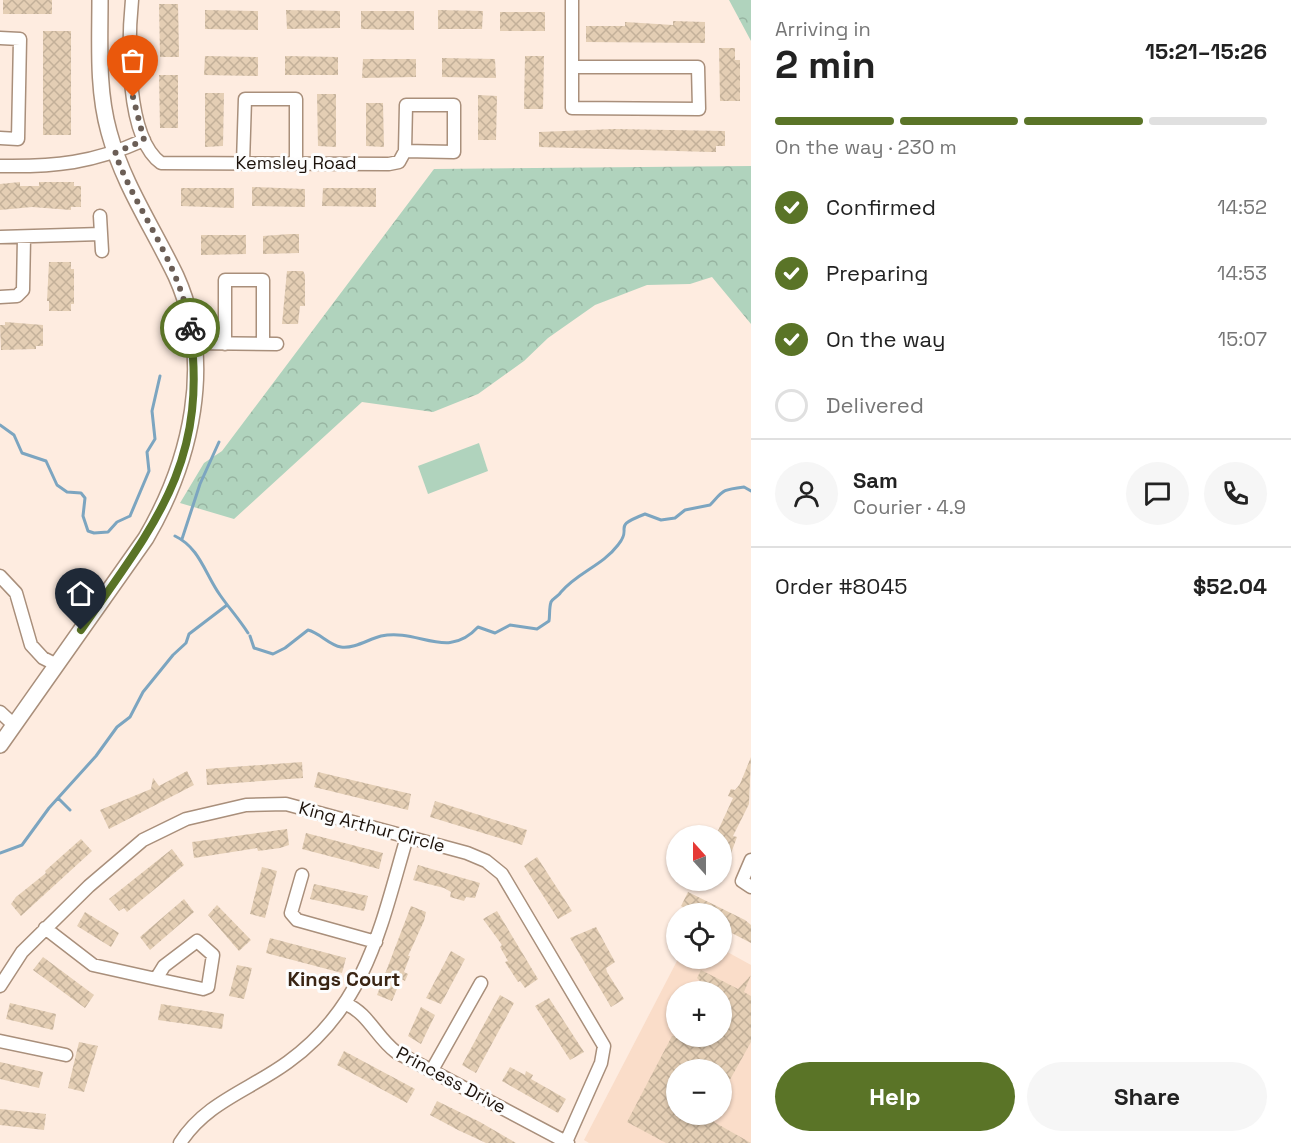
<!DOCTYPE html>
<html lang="en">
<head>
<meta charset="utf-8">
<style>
  :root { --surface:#fff; --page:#f6f6f6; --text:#222; --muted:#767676; --line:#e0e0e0; --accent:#5a7427 }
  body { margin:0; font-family:"Space Grotesk",sans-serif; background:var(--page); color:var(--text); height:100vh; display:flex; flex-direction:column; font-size:22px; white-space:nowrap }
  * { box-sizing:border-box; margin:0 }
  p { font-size:20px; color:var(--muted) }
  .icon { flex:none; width:33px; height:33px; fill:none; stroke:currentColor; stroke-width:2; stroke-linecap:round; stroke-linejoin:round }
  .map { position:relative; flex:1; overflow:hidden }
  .details { display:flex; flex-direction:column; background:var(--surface); width:540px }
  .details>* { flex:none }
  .needle { width:39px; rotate:339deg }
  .tools { position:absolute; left:666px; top:825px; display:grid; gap:12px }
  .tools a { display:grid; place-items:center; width:66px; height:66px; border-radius:50%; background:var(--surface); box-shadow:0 2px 4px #0004; font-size:30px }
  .pin { position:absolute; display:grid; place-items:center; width:51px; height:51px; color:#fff; margin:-62px -26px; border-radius:50% 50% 50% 0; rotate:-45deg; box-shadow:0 0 6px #0007 }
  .pin .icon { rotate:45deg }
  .courier { position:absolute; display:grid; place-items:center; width:60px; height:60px; margin:-30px; border:4px solid #5a7427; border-radius:50%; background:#fff; color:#222; box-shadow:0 2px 8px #0007 }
  .headline em { font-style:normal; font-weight:700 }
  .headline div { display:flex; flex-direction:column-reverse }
  .headline { display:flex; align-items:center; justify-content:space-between; height:102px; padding:0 24px }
  h1 { font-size:39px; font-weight:700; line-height:45px }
  .bar { display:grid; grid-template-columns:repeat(4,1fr); gap:9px 6px; align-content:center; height:72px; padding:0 24px }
  .bar i { height:8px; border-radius:4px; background:var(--line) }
  .bar .selected { background:var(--accent) }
  .bar p { grid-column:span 4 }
  .line { display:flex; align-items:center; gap:15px; padding:0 24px; border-top:2px solid var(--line) }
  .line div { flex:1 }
  .round { display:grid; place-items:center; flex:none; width:63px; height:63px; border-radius:32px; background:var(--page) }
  ol { padding:0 24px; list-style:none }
  li { display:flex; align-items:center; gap:18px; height:66px }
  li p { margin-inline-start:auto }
  li .icon { padding:6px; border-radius:50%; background:var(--accent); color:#fff; stroke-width:4 }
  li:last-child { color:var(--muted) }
  li i { width:33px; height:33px; border:3px solid var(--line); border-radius:50% }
  .primary-button { display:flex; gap:12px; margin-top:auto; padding:12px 24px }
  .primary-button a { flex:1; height:69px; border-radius:36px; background:var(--accent); color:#fff; font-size:24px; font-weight:700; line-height:69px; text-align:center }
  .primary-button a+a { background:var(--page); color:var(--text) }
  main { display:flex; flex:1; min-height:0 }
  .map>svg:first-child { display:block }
</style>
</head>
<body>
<main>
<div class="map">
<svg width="751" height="1143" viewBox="0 0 751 1143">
  <defs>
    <pattern id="forest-crowns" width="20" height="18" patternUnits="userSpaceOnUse" patternTransform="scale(1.5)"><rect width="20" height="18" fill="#b0d3bd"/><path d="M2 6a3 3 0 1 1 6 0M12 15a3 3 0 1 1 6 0" fill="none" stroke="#97b4a1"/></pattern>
    <pattern id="building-cross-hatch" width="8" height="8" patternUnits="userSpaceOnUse" patternTransform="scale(1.5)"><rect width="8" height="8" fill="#e4ceb4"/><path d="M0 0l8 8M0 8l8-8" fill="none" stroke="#c3b099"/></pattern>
  </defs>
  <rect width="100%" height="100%" fill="#feece0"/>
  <path fill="#faddc9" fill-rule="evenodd" d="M722 949 751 965V1143H589L584 1140 678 959 722 958ZM676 992H722V1036H676ZM676 1070H722V1114H676Z"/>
  <path fill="#b0d3bd" d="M479 443 488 471 428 494 418 466Z"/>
  <path fill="url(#forest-crowns)" d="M729 0H751V41Z
    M751 166V324L712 277 690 284 647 285 595 305 548 338 524 361 478 394 433 412 362 402 234 519 180 503 204 463 222 451 434 169Z"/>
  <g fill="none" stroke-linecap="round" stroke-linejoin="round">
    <path stroke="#7ca5c0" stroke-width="3" d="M0 425 14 435 22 453 46 461 57 485 67 492 81 493 85 498 83 516 88 531 94 533 108 532 117 522 130 516
      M130 516 149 471 147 452 155 439 152 411 160 376
      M175 536C200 548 205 574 220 595 229 608 239 619 248 633
      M182 539 200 484 219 442
      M250 636 254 648 273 654 285 648 308 630C320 633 329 645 341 647 354 649 369 639 381 636 419 628 447 661 478 627L495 633 510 625 537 629 549 621C550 615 549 608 551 602 553 598 559 596 561 592 578 572 602 566 618 545 634 526 609 528 645 514L661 520 675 518 685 510 710 505C724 490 721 490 744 487L751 491
      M58 798 70 810
      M0 853 22 845 49 808 96 756 117 727 130 717 143 692 173 655 186 643 189 634 227 605"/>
  </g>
  <path fill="url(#building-cross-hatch)" d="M3 0H52V14H3Z
    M159 4H178L179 57H160Z
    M205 10 258 11V30L205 29Z
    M286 10 340 11V28L287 29Z
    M438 10 483 11 482 29H438Z
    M361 11H414V30L361 29Z
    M500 12H545V31H500Z
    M673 21 705 22V43L586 42V26H625V22L673 25Z
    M43 31H71V135H43Z
    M719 48H735V60H740V101H720Z
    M205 56 258 57V76L204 75Z
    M285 56 338 57V75H285Z
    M525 56H544L543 109H524Z
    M442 58 495 59 496 78 442 77Z
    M363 59H416V77L362 78Z
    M159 75H178V128H160Z
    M205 93H224L223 146 205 147Z
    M317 94H336V147L318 146Z
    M478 95 497 96 496 140H478Z
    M366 103H383L384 147 366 146Z
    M614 129 725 131V146H716V152H711L539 147V132Z
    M20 182V186H39V182H74V186H81V207H71V210L32 207 0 210V184Z
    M252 187 305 189V207L252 206Z
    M181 188H234V208L181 206Z
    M323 188H376V207L322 206Z
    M290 234H299V253L263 254V236Z
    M201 235H246V254L201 255Z
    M49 262H71V269H74V304H71V311H49V301H47Z
    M287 271H303L305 275V306H300L298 324H282Z
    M5 322 43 325V346H36V349L1 350 0 325H5Z
    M751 757 749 804 733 836 737 837 722 878V836L716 835 733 798 728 796 731 789 735 790 740 784Z
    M302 762 303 778 207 785 206 769Z
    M187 771 194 785 109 829 100 810 151 789 153 778 159 786Z
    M318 772 411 794 408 810 314 787Z
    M435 801 527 830 522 845 430 817Z
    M287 829 289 845 280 848 258 851 257 848 194 858 192 842Z
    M306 833 383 853 379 869 302 849Z
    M81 839 92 851 21 916 11 904 16 897 46 873 45 871Z
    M172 849 184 865 127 912 124 908 119 911 109 899Z
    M537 857 572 911 558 919 524 866Z
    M418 865 480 883 475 898 466 897 464 901 450 897 451 892 444 888 413 880Z
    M262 867 277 871 265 918 250 914Z
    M314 884 368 896 364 911 310 899Z
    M688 892 745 920 751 925V943L722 928V914H695L681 906Z
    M184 899 194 912 150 950 140 937Z
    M217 905 251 940 239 951 208 915Z
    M411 906 426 912 424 921 408 956H410L404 972 408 974 405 981 401 979 392 1001 377 995Z
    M497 911 538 979 525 988 520 981 518 982 505 962 508 961 500 947 502 945 483 919Z
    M85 912 119 933 111 947 77 926Z
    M596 927 615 962 606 968 607 972 624 999 611 1007 570 938Z
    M270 938 346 958 342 973 266 953Z
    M451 951 465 959 441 1004 426 998Z
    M43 957 94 995 85 1008 33 970Z
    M237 965 252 968 244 999 229 996Z
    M701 970 738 989 751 975 744 992 751 996V1042L722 1094V1070H676V1114H716L714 1122 751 1143H666L627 1122 672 1036H722V992H696L701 982 697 978Z
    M500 995 514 1003 476 1073 462 1065Z
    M549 998 584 1052 570 1060 535 1006Z
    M10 1003 56 1014 53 1030 6 1019Z
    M161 1004 224 1014 222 1029 158 1020Z
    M421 1007 435 1015 421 1044 408 1036Z
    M79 1042 98 1046 84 1092 68 1088Z
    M344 1051 415 1089 407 1103 337 1065Z
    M0 1062 43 1072 39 1088 0 1079Z
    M510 1067 525 1075 526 1071 533 1075 531 1079 566 1099 558 1113 502 1081Z
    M437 1101 480 1122 516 1143H486L458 1130 430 1115Z
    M0 1109 46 1114 44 1130 0 1125Z"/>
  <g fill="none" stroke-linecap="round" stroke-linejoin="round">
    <g stroke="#a98f7b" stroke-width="15">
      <path id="minor" d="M132 0C128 41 125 137 161 163L389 164 399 162 405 151 454 152V105H406L405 151
        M0 38 20 39 18 139 0 138
        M572 67H698L699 109 572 108C572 72 572 36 572 0
        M243 163 245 99H296V163
        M0 166C55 167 93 163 144 140
        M100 216 102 251
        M0 237 101 234
        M0 297 17 296 23 290 24 238
        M192 343 277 344
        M225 344V280H263V344
        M0 576 16 593 31 645 43 658 57 665
        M0 712 14 725
        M751 860 742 881 751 887
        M302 875 291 913 297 920 376 942
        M45 928 93 965 156 979
        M197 941 213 955 208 987 203 989 156 979 164 966Z
        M0 986 22 952 89 886 143 840 186 819 246 805 286 804 467 853 486 861 502 874 604 1046 601 1063 566 1142
        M346 1004C368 1013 377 1038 396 1052L568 1143
        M0 1041 66 1055
        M432 1070 481 983
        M180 1143C206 1102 250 1090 288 1062 367 1005 381 925 407 837"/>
    </g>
    <g stroke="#a98f7b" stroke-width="18">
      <path id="tertiary" d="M0 745 146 538C191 461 215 362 176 276 153 228 123 184 109 132 97 89 100 44 100 0"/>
    </g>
    <use href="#minor" stroke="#fff" stroke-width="12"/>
    <use href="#tertiary" stroke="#fff" stroke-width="15"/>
  </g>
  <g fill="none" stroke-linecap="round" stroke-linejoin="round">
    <path stroke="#6b5e56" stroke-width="6" stroke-dasharray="0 10.8" d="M133 97 144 140 115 153C137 213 181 264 190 328"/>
    <path stroke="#5a7427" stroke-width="8" d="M81 630C153 526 209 464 190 328"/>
  </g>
  <g text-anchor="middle" stroke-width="6" stroke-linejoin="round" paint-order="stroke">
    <g font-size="18" fill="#1c120b" stroke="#fdfdfd">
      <text x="296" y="169">Kemsley Road</text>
      <text transform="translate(372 827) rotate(15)" y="6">King Arthur Circle</text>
      <text transform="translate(451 1080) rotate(28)" y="6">Princess Drive</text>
    </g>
    <g font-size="20" font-weight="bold" fill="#392413" stroke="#fdfdfd">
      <text x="344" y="986">Kings Court</text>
    </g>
  </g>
</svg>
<div class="tools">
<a><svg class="needle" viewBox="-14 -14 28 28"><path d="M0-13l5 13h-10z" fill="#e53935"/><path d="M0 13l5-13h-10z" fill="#767676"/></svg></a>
<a><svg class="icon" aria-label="locate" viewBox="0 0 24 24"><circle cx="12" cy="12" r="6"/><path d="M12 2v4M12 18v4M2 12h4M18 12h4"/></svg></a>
<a>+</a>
<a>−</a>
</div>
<div class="pin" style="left:133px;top:97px;background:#ea580c"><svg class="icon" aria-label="bag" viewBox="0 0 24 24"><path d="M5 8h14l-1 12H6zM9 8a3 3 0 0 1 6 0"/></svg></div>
<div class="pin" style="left:81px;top:630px;background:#1f2937"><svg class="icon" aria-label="home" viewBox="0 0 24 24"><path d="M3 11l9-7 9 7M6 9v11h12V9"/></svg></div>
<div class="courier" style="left:190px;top:328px"><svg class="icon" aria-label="bike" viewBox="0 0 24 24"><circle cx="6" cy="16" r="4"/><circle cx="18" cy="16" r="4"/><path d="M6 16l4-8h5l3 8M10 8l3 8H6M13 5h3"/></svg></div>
</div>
<section class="details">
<div class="headline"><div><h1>2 min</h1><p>Arriving in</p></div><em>15:21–15:26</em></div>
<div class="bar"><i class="selected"></i><i class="selected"></i><i class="selected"></i><i></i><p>On the way · 230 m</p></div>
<ol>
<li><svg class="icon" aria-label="check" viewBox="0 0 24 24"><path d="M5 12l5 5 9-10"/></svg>Confirmed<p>14:52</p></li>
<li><svg class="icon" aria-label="check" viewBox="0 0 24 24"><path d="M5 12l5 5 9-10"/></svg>Preparing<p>14:53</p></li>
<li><svg class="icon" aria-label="check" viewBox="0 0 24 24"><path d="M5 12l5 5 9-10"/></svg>On the way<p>15:07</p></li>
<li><i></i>Delivered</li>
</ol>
<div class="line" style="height:108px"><a class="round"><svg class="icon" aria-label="person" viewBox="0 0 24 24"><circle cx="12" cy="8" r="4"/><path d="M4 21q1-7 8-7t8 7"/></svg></a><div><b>Sam</b><p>Courier · 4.9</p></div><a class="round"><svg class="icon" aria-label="chat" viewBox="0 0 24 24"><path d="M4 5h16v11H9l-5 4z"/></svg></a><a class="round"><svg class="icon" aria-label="phone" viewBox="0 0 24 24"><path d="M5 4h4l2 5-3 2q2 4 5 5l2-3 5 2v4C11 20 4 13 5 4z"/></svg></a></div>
<div class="line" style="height:78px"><div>Order #8045</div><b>$52.04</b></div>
<div class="primary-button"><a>Help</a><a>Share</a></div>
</section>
</main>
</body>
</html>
